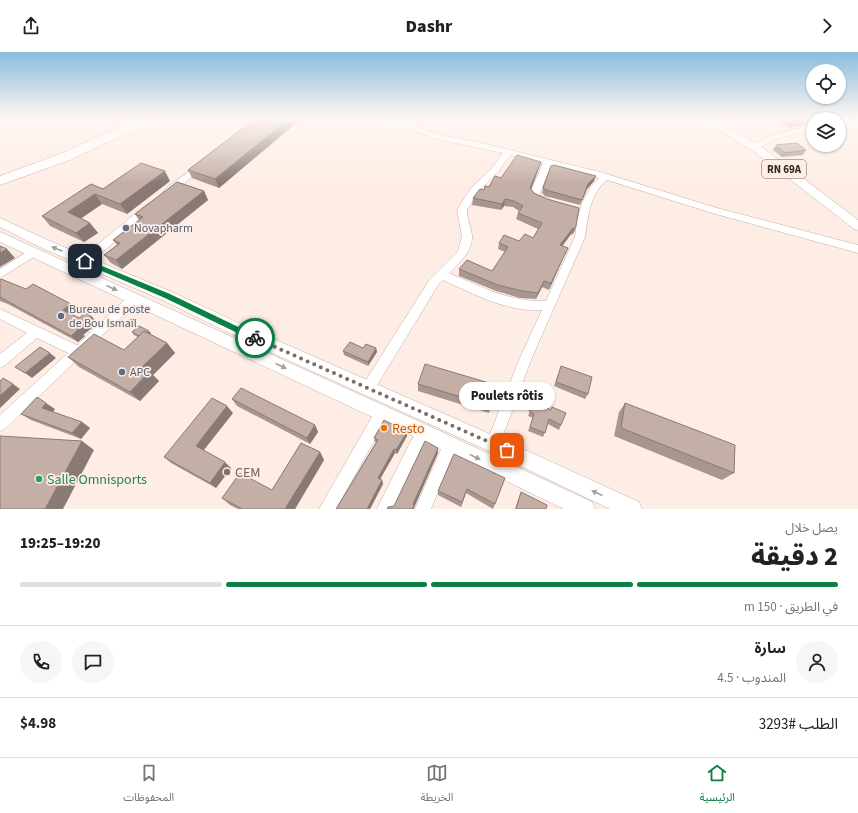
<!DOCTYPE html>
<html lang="ar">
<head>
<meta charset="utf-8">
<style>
  :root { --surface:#fff; --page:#f6f6f6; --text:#222; --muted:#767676; --line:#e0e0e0; --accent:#0b8043 }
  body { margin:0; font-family:"Source Sans 3","Noto Sans Arabic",sans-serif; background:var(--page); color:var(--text); direction:rtl; height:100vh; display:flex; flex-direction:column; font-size:15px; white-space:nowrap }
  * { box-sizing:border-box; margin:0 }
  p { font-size:13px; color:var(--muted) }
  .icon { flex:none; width:22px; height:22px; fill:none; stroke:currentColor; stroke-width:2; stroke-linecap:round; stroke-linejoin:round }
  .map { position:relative; height:457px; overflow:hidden; direction:ltr }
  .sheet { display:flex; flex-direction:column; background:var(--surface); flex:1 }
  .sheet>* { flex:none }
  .buttons { position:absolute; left:806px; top:12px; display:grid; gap:8px }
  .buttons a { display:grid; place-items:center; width:40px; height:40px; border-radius:50%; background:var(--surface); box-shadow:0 1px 3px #0004; font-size:20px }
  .pin { position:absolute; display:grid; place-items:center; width:34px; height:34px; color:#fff; margin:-17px; border-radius:8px; box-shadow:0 2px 6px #0006 }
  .courier { position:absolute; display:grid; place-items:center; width:40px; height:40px; margin:-20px; border:3px solid #0b8043; border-radius:50%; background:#fff; color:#222; box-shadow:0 1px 5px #0007 }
  .bubble { position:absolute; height:28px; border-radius:14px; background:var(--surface); box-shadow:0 1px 3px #0004; font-size:13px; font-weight:800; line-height:28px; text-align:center; direction:rtl }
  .overview em { font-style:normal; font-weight:800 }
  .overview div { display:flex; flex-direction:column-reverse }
  .overview { display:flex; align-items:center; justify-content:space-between; height:68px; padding:0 20px }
  h1 { font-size:26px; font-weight:800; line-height:30px }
  .bar { display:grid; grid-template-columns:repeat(4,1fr); gap:6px 4px; align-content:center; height:48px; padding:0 20px }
  .bar i { height:5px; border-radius:3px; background:var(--line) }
  .bar .current { background:var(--accent) }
  .bar p { grid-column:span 4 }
  .line { display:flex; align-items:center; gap:10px; padding:0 20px; border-top:1px solid var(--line) }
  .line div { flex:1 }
  .round { display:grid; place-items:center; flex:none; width:42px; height:42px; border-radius:21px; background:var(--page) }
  header { display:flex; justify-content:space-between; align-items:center; height:52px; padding:0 20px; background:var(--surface); font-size:18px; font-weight:800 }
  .tab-bar { display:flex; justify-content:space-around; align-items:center; height:56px; border-top:1px solid var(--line); background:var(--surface); font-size:11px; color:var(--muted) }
  .tab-bar a { display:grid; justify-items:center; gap:2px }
  .tab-bar .current { color:var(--accent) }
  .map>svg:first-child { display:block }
</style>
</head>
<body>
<header><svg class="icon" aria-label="forward" viewBox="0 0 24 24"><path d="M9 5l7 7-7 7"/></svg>Dashr<svg class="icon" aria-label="share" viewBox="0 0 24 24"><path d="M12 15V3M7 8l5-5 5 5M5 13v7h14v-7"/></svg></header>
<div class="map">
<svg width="858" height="457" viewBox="0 0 858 457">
  <rect width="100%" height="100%" fill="#feede5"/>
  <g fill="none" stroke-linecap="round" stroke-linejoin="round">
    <g stroke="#c3aea5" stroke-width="1">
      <path id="minor" d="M0 67H8L0 72Z
        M379 67H392L442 83 481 91 600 120 717 156 858 193V201L712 161 607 128C590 141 588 165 585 185L531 308 498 397 493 399 488 397 486 392 519 308 542 258C506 260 474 242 443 228L438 233 373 340 368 342 363 340 361 336 430 227 458 199 462 184 457 158 471 136 492 116 503 101 437 87ZM510 103 543 111 530 141 535 148 546 151 551 148 549 146 541 144 540 141 551 113 599 126 590 136 582 151 577 169 575 185 546 249C510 250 481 235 449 221 459 211 473 200 472 183 471 175 467 167 467 158L478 140 498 120Z
        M858 67V71L839 73V69Z
        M813 73V77L777 87 756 97 753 98 749 95 771 83Z
        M202 110 206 113 205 115 171 141H165L163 139 165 137Z
        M149 152 154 155 152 157 89 212H81L80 209 81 206 146 153Z
        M33 196 37 197 38 200 37 203 0 226V217Z
        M134 242 138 243 140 246 138 249 5 377 0 379V363L68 301 37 286 4 314 0 316V302L27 281 0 267V257L77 293 130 243Z
        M382 355 387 356 389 361 387 366 336 457H319L377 356Z
        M423 373 428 375 430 380 393 457H377L418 375Z
        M450 386 455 388 457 393 431 457H415L445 388Z"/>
    </g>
    <g stroke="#c3aea5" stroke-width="1">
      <path id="major" d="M700 67H713L763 96 858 168V178L854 177 755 100Z
        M0 166 52 190 172 240 258 280 499 386 639 450 642 457H610L487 398 248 290 162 248 42 196 0 175Z
        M0 180 429 374 592 450 595 457H564L417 386 0 190Z"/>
    </g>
    <g stroke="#c3aea5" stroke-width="1">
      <path id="highway" d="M137 67H153L151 70 70 108 0 133V124L60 102Z"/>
    </g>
    <use href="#minor" fill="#fff" fill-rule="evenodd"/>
    <use href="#major" fill="#fff" fill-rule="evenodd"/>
    <use href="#highway" fill="#fff" fill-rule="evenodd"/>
  </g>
  <path fill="#a99690" d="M255 67H301L219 136 192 126 188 118Z
    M719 67H728L723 69Z
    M775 67H813L788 76Z
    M776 93 806 98 803 103 782 105 773 98Z
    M539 116 531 137 534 141 576 174 574 180 572 183 571 182 562 194 568 196 565 202 549 238 542 235 536 247 520 246 496 239 459 224V217L492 219 505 200 498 197 499 191 519 189 533 186 538 177 516 167 518 161 519 159 513 155 504 154 501 158 472 153 473 146 501 126Z
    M170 129 127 162 102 152 81 166 90 171 98 181 84 190 50 174 42 164 103 137Z
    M594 129 587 137 580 153 545 144 542 141 543 136Z
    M204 139 208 148 122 217 111 211 104 203 117 193 113 188 139 168 135 162Z
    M0 228 77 258 72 262 79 266 92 265 98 271 83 283 85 284 78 290 8 252 0 249Z
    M132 280 151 281 150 282 167 291 175 301 153 323 159 329 140 349 79 315 68 305 124 298 138 285 134 283Z
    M363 296H376L377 300 368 314 344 303 343 299Z
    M561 314 588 342 585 347 554 334Z
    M418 332 496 333 489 361 418 339Z
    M232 347 315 373 318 380 310 392 237 354Z
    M534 349 561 373 559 378 548 372 543 385 528 379 533 366 528 364Z
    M625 351 734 421 722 428 614 384 619 360Z
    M55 357 53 360 82 370 90 376 81 387 31 368 21 362Z
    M233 361 204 398 231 416 216 436 171 411 164 405Z
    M407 380V384L397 402 395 401 380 427 382 428 383 432 370 457H336L376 390H375L374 386Z
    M320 400 324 408 295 457H238L230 453 222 446 272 438Z
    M505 426 493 457 466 441 461 455 438 443V439Z
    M521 440 546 457H515L519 445Z"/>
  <path fill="#897a75" d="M289 67H301L219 136 215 127Z
    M801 67H813V71L788 76 793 69Z
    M541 110 539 116 529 142 530 136Z
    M165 119 170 129 127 162 120 152Z
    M596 124 594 129 587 137 580 153 588 132Z
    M204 139 208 148 122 217 116 208Z
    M95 142 102 152 76 170 68 160Z
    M505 147 504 154 501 158 502 152Z
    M90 171 98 181 84 190 76 181Z
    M576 174 574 180 572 183 574 177Z
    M573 176 571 182 558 200 560 193Z
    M568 196 565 202 549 238 551 231Z
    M7 197 15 206 0 215V201Z
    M544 229 542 235 536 247 538 241Z
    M71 252 77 258 70 264 63 258Z
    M92 265 98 271 83 283 85 284 78 290 71 284 77 277Z
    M149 279 151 281 144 288 142 286Z
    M167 291 175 301 153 323 159 329 140 349 130 340 142 315Z
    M376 296 377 300 368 314V310Z
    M50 301 56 306 32 326 25 321Z
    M13 332 20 337 0 356V344Z
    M46 351 55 357 51 362 42 356Z
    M227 354 233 361 202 400 196 394Z
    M82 370 90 376 81 387 72 381Z
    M315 373 318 380 310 392 307 386Z
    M407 380V384L397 402 396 398Z
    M82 389 94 398 63 457H45Z
    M438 396V401L414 456V457H412L413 452Z
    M394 397 395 401 379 429 378 426Z
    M320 400 324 408 295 457H285Z
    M225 410 231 416 216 436 210 431Z
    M382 428 383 432 370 457H367Z
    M467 437 466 441 461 455 462 450Z"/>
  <path fill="#c4afa7" stroke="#897a75" d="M255 67H289L215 127 188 118Z
    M790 67H801L793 69Z
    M797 91 806 98 785 101 776 93Z
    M517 103 541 110 530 136 534 141 547 147 579 156 576 174 574 177 573 176 560 193 568 196 551 231 544 229 538 241 522 239 498 233 459 217 467 208 492 219 508 195 499 191 504 183 519 189 525 182 533 186 542 171 518 161 523 154 514 149 505 147 502 152 473 146 480 137 484 138 485 134 489 135 495 124 501 126Z
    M141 111 165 119 120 152 95 142 68 160 90 171 76 181 42 164 91 132 103 137Z
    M554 113 596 124 588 132 582 148 546 138 543 136 551 114Z
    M177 130 204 139 116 208 104 203 120 191 113 188 143 165 135 162Z
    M0 194 7 197 0 201Z
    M1 227 26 237 33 232 71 252 63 258 79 266 86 261 92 265 77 277 78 278 71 284 0 245V228Z
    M139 274 149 279 147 281 144 279 139 284 132 280Z
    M144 279 167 291 142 315 150 319 130 340 68 305 94 282 124 298Z
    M350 290 363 296 366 292 376 296 368 310 343 299Z
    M40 295 50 301 25 321 15 315Z
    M425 312 496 333 491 354 418 332Z
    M561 314 592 325 588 342 556 330Z
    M3 326 13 332 0 344V329Z
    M241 336 315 373 307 386 232 347Z
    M37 345 46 351 42 356 82 370 72 381 21 362Z
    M212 346 227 354 196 394 225 410 210 431 164 405Z
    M534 349 551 358 552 355 566 361 561 373 549 367 545 381 530 375 534 362 529 359Z
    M625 351 735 393 734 421 621 376Z
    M384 368 407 380 396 398 394 397 378 426 382 428 367 457H336L378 388 374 386Z
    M0 384 82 389 45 457H0Z
    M425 389 438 396 413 452 414 454 412 457H387L388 455 394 454Z
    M301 391 320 400 285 457H242L222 446 240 421 272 438Z
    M454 402 505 426 495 452 467 437 462 450 438 439Z
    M521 440 547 453 546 457H516Z"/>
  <defs><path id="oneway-solid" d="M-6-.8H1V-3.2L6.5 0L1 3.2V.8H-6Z"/></defs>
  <g fill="#a29f9d">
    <use href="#oneway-solid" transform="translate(57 197) rotate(-157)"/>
    <use href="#oneway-solid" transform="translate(112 236) rotate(25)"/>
    <use href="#oneway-solid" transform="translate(281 314) rotate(25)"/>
    <use href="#oneway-solid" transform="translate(475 405) rotate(26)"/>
    <use href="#oneway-solid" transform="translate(597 441) rotate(-155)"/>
  </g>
  <linearGradient id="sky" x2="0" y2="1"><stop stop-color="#8abcde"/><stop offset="0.51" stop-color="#fff7f3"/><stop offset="1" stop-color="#fff7f3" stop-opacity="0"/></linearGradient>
  <rect width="858" height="131" fill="url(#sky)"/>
  <path fill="#0b8043" d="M85 207 170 242 257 284 258 286 255 289 252 288 165 246 83 211V208Z"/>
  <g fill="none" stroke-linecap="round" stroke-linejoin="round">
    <path stroke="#796e68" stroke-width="4" stroke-dasharray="0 7.2" d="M255 286 507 398"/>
  </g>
  <g fill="#5c6f8a" stroke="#feede5" stroke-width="1.5">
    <circle cx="126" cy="176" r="4"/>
    <circle cx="61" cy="264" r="4"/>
    <circle cx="122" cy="320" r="4"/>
  </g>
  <circle fill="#e8710a" stroke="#feede5" stroke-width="1.5" cx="384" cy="376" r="4"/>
  <circle fill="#8d6e63" stroke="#feede5" stroke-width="1.5" cx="227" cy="420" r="4"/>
  <circle fill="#2e9e5b" stroke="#feede5" stroke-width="1.5" cx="39" cy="427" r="4"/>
  <g text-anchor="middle" stroke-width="3.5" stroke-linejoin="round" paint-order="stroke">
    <rect fill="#feede5" stroke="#6e645f" stroke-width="1" x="762" y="108" width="44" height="18" rx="3"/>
    <g font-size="11" font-weight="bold" fill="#312925">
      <text x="784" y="121">RN 69A</text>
    </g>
    <g font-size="12" fill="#4e5e75" stroke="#feede5" text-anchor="start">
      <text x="134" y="180">Novapharm</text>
      <text x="69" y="261">Bureau de poste<tspan x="69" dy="14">de Bou Ismaïl</tspan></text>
      <text x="130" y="324">APC</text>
    </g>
    <g font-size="14" fill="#c56008" stroke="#feede5" text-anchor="start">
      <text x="392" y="381">Resto</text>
    </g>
    <g font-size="14" fill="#785e54" stroke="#feede5" text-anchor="start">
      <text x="235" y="425">CEM</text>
    </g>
    <g font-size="14" fill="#27864d" stroke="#feede5" text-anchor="start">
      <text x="47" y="432">Salle Omnisports</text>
    </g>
  </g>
</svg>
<div class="buttons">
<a><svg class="icon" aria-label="locate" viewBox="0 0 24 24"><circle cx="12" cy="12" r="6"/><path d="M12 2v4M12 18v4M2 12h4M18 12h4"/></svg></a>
<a><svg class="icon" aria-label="layers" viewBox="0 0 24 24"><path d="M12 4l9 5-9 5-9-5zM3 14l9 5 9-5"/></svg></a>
</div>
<div class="pin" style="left:507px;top:398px;background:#ea580c"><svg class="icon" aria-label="bag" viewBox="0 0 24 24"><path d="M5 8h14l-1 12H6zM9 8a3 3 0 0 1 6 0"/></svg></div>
<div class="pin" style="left:85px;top:209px;background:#1f2937"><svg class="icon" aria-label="home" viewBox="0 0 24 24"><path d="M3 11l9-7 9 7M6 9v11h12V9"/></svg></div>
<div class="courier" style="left:255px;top:286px"><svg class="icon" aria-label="bike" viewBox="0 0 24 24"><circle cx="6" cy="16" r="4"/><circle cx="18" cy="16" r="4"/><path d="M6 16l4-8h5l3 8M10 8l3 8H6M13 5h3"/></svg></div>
<div class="bubble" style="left:459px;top:330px;width:96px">Poulets rôtis</div>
</div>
<section class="sheet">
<div class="overview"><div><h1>2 دقيقة</h1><p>يصل خلال</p></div><em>19:20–19:25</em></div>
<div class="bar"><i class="current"></i><i class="current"></i><i class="current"></i><i></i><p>في الطريق · 150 m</p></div>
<div class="line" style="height:72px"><a class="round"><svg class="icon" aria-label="person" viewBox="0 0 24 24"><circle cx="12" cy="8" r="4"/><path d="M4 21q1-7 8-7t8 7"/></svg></a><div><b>سارة</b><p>المندوب · 4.5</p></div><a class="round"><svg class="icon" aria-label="chat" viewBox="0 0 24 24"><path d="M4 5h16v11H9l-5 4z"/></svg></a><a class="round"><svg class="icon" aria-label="phone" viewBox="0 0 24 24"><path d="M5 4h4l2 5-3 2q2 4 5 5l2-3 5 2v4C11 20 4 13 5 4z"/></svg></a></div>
<div class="line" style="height:52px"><div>الطلب #3293</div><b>$4.98</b></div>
</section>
<nav class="tab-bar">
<a class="current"><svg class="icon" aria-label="home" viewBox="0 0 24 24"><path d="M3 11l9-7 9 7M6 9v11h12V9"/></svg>الرئيسية</a>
<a><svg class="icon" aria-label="map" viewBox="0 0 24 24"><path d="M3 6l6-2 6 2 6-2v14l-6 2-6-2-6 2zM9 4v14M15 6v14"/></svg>الخريطة</a>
<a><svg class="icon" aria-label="saved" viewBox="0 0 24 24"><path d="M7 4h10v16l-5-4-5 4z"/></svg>المحفوظات</a>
</nav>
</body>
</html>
